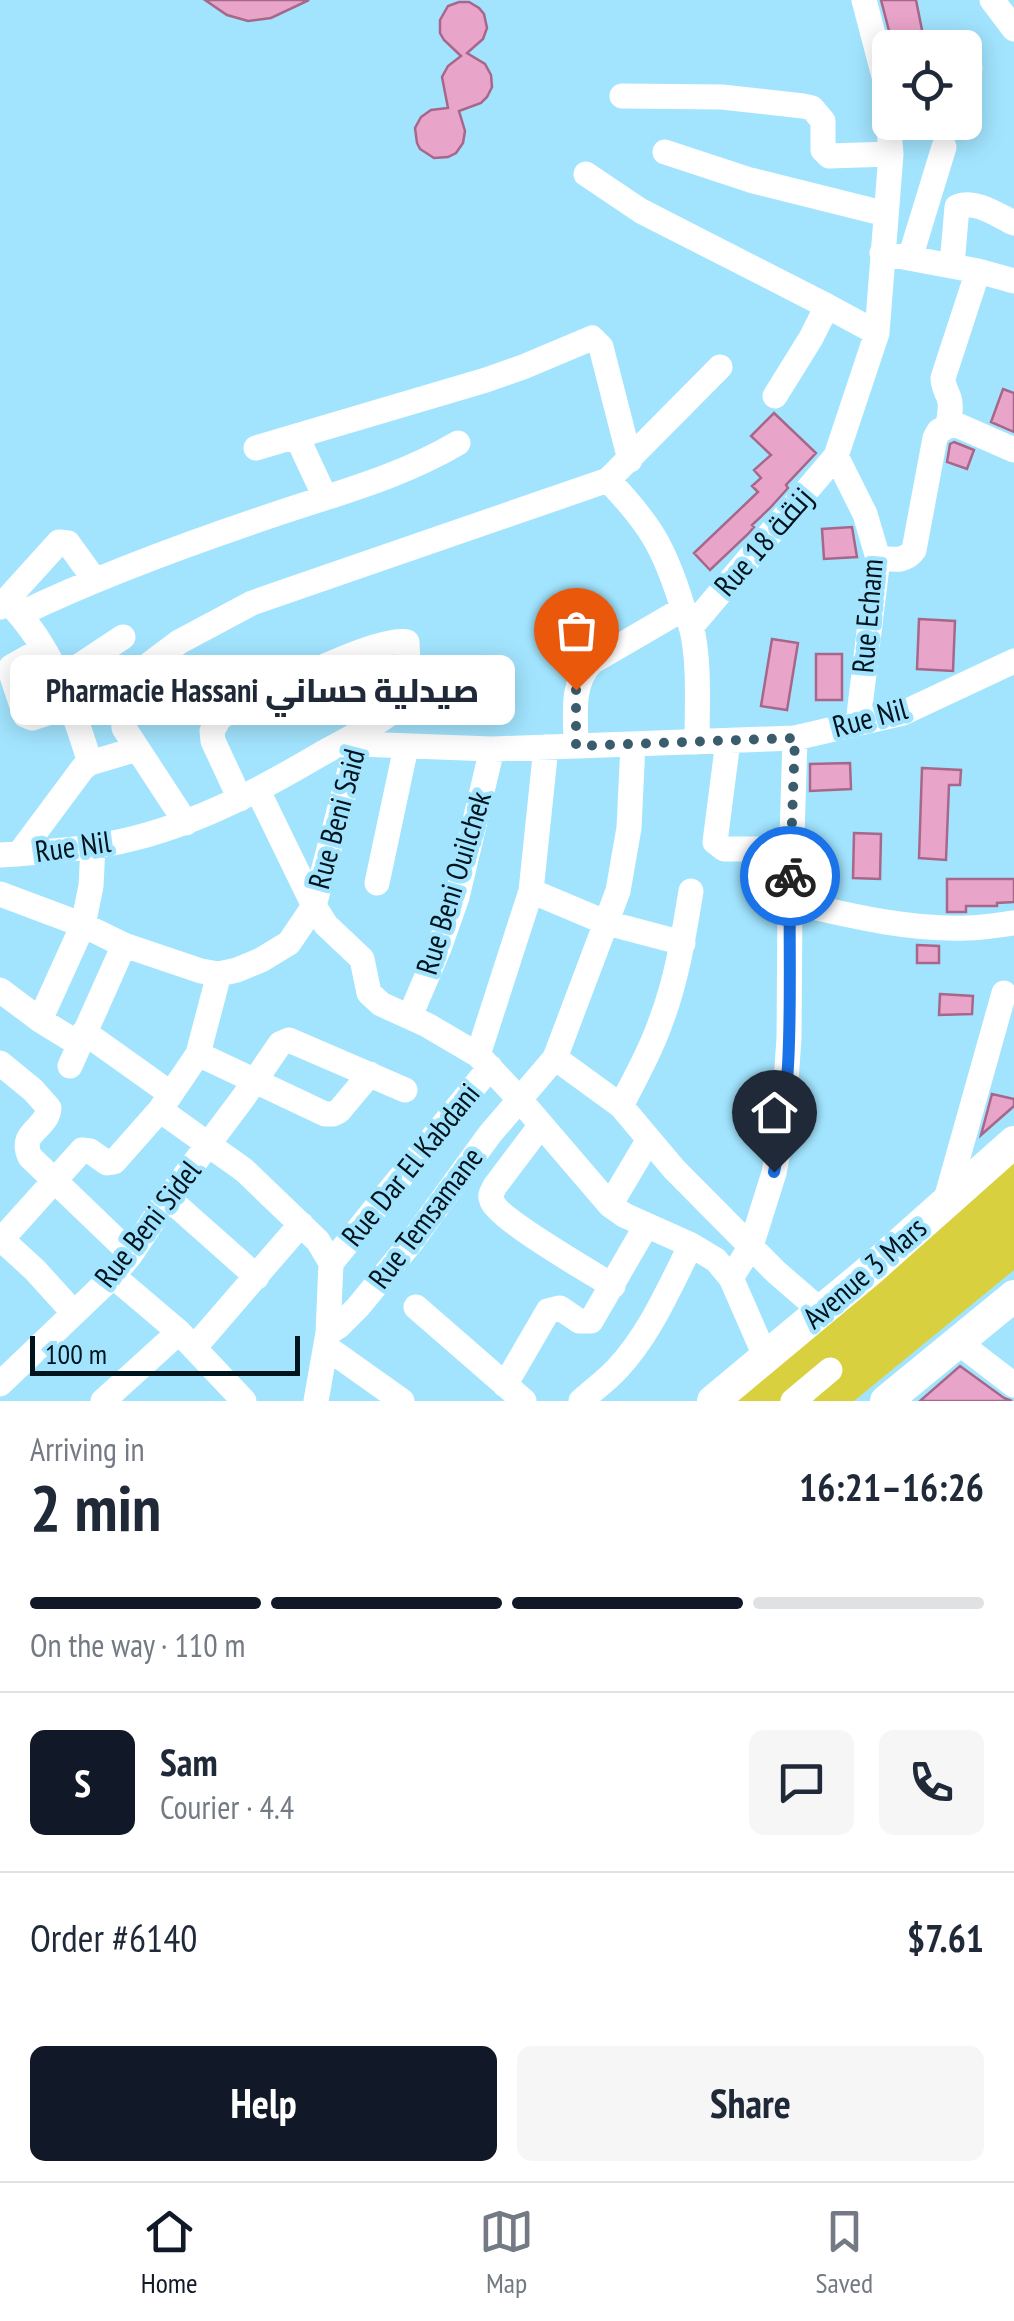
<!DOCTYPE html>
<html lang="en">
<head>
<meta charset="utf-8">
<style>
  :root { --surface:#fff; --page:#f6f6f7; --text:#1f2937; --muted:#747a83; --line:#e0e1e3; --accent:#111827 }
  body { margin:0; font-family:"PT Sans Narrow",Cairo,sans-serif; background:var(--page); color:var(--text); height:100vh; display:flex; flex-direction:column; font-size:38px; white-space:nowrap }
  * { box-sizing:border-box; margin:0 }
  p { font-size:32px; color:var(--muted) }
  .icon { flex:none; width:55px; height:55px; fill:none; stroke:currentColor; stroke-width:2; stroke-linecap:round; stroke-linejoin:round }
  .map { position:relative; height:1401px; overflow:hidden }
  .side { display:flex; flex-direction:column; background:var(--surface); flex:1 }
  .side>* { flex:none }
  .controls { position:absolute; left:872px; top:30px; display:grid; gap:20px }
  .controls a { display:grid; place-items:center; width:110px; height:110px; border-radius:15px; background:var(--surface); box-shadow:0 5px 25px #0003; font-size:50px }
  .scale { position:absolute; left:30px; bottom:25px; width:270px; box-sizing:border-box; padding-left:10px; border:5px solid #00141d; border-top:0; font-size:28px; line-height:35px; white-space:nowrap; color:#00141d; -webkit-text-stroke:8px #a2e4fe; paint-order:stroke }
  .pin { position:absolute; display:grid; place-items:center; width:85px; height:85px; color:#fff; margin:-102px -42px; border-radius:50% 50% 50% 0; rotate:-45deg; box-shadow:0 0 10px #0007 }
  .pin .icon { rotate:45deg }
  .courier { position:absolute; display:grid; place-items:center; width:100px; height:100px; margin:-50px; border:8px solid #1a73e8; border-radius:50%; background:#fff; color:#222; box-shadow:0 2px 12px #0007 }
  .bubble { position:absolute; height:70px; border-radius:15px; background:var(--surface); box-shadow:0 5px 25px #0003; font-size:32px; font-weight:800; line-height:70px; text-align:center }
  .overview em { font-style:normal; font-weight:800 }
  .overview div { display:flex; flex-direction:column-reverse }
  .overview { display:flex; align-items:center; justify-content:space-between; height:170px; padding:0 30px }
  h1 { font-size:65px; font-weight:800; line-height:75px }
  .bar { display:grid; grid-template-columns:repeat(4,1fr); gap:15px 10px; align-content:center; height:120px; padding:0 30px }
  .bar i { height:12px; border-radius:8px; background:var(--line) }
  .bar .on { background:var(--accent) }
  .bar p { grid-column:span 4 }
  .line { display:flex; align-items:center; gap:25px; padding:0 30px; border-top:2px solid var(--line) }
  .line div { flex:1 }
  .round { display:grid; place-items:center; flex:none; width:105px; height:105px; border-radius:15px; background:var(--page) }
  .action { display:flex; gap:20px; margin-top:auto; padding:20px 30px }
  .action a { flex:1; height:115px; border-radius:15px; background:var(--accent); color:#fff; font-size:40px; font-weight:800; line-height:115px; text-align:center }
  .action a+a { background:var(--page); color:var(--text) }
  .tab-bar { display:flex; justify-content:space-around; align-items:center; height:140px; border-top:2px solid var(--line); background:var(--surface); font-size:28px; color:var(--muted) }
  .tab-bar a { display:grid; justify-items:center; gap:5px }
  .tab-bar .on { color:var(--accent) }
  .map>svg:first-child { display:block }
</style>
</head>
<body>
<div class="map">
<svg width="1014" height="1401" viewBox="0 0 1014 1401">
  <rect width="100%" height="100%" fill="#a2e4fe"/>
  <path fill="#d9d03f" d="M1014 1151V1270L854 1401H722Z"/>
  <path fill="#e9a4c9" stroke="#a6678b" stroke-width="2.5" d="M205 0H309L271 18 248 21 227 15Z
    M881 0H916L924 40 893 46Z
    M459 2H469L479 8 484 14 487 28 483 39 467 53 485 64 491 75 492 87 487 97 481 103 459 111 465 131 463 143 456 153 448 157 434 158 420 149 417 143 415 128 421 117 431 110 448 108 442 77 448 66 461 56 444 40 440 33V20L448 6Z
    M1003 389 1014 393V432L991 422Z
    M774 413 816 453 786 485 788 488 770 508 752 525 754 527 748 534 710 570 694 553 758 492 752 486 761 478 754 470 771 455 751 436Z
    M954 442 974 450 967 469 947 462 950 444Z
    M852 527 857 557 824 559 822 529Z
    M919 619 955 621 953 671 917 669Z
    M772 639 798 643 787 710 761 706Z
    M816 654H842V700H816Z
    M850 763 851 789 810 791V764Z
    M922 768 961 770 960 785H949L946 860 919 858Z
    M854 833 881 834 880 879 853 878Z
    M947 879H1014V902L997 903V906H966V912H947Z
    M917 945 939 946V963H917Z
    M940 994 973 996 972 1014 939 1015Z
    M992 1094 1014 1099V1106L981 1135Z
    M960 1366 1004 1398 1012 1401H920Z"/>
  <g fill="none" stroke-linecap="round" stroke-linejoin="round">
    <path stroke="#fff" stroke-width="25" d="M992 0 1014 29
      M965 69 970 68
      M622 96 722 97 803 106 812 108 823 121V150L829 156 891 154
      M665 152 750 180 886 214
      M586 174 641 211 827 306
      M882 253 978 271 1014 281
      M910 258 944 147
      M952 265 957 207C975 199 997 215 1014 223
      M775 396 811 338 827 306 877 333
      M948 426 957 425 1014 450
      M297 437 325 497
      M256 448 486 380 523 367 592 338 601 347 630 460
      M836 456 865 514 878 558 858 723
      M608 480C650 524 664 547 682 605 684 612 689 619 691 626 700 659 697 707 697 742
      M878 558C892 559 905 563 914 550L935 438 939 431 948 426C949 417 952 406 949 398 946 390 943 386 943 378L978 271
      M6 600C51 644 72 704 90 763
      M0 607 59 542 68 543 94 579
      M20 614C99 576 181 546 264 518 330 495 397 479 458 443
      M691 627 836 456 877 333 891 154 885 80 864 0
      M43 649 11 667 10 670 25 715 32 718 72 705
      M61 678 123 637
      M728 741 715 842 724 849H791
      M357 744 492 749 795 738 903 713 1014 661
      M576 746C576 716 570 684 592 662L683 609
      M258 791 314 906 326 925 362 959 369 993 381 1004 427 1025 478 1055 520 1100 610 1205 624 1215 691 1245 716 1260 731 1278 766 1358
      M186 823 124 728 122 707 124 697 129 686 151 663 179 642 252 603 608 480 720 367
      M19 854 83 768 90 763 137 749
      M0 855C36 853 73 850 108 844 185 830 255 793 321 754 350 738 381 722 407 701L409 689 407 642C378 634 253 701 220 717L212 731 213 741 240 799
      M377 883 406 747
      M531 891 607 923 683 943
      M0 894 83 925 124 945 201 971 219 974 237 970 261 960 289 943 314 906 360 732
      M790 902C847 915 908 930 967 928 983 928 999 925 1014 923
      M0 990 40 1020 79 1044
      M410 1016 439 948 457 897 492 749
      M40 1020 83 925 91 886 93 846
      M84 1032 171 1094
      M198 1054 325 1114H333L339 1111 370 1074
      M478 1055 531 891 546 747
      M555 1058 621 1106 674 1169 776 1272 821 1311
      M0 1063 33 1090 49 1108C47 1130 18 1131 30 1157L131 1254
      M70 1066 124 945
      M621 1106C635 1078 651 1051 661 1021 677 979 684 934 691 891
      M160 1110 244 1170 318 1241 331 1263 328 1333 316 1401
      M541 1125 495 1186C492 1192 489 1195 492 1201 498 1219 592 1273 613 1286
      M168 1198 257 1277
      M945 1203 1004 993
      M610 1205 648 1141
      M0 1238 35 1270 74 1313
      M2 1239 82 1150 90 1151 107 1163 114 1162 160 1110 198 1054 219 974
      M331 1263 490 1067
      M113 1276 179 1332 244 1401
      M731 1278 751 1246 774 1173 783 1125 789 1038 790 902 795 738
      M416 1307 524 1401
      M328 1333 339 1326 358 1307 413 1240 490 1134 555 1058 618 891 629 828 633 744
      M958 1342 1014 1385
      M326 1347 402 1401
      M194 1348 301 1224
      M0 1384 113 1276 131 1254 168 1198 243 1098 280 1044 289 1040 405 1090
      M505 1385 548 1311 560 1308 579 1321H591L646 1226
      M103 1401 179 1332
      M581 1401C593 1390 606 1381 617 1369 650 1334 669 1288 691 1245
      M793 1401 830 1370"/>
    <path stroke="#fff" stroke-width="32" d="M713 1401 869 1271 1014 1142
      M886 1401 1014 1296"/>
  </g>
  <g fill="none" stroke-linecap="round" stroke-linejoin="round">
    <path stroke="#395d6c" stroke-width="10" stroke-dasharray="0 18" d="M576 690V746L795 738 790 876"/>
    <path stroke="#1a73e8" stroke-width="12" d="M774 1172C796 1076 788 974 790 876"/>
  </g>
  <g text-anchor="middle" stroke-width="9" stroke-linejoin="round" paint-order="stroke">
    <g font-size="30" fill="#00141d" stroke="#a2e4fe">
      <text transform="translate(764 542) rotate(-49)" y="10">Rue 18 زنقة</text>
      <text transform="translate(868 616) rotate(-85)" y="10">Rue Echam</text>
      <text transform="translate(870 718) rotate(-15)" y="10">Rue Nil</text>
      <text transform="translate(337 819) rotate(-75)" y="10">Rue Beni Said</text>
      <text transform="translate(73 847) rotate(-8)" y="10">Rue Nil</text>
      <text transform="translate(454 883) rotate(-73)" y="10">Rue Beni Ouilchek</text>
      <text transform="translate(411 1165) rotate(-51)" y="10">Rue Dar El Kabdani</text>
      <text transform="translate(426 1218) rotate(-53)" y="10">Rue Temsamane</text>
      <text transform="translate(148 1224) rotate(-52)" y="10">Rue Beni Sidel</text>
      <text transform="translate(865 1273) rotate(-41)" y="10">Avenue 3 Mars</text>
    </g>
  </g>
</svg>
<div class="controls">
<a><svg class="icon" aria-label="locate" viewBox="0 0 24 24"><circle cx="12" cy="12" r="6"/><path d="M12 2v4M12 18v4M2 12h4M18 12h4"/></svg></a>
</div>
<div class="scale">100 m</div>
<div class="pin" style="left:576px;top:690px;background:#ea580c"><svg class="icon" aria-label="bag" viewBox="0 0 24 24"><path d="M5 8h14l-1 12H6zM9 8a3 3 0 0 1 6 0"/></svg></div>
<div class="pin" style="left:774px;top:1172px;background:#1f2937"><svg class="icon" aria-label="home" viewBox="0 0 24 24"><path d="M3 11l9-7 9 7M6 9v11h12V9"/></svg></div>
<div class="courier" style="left:790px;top:876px"><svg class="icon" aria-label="bike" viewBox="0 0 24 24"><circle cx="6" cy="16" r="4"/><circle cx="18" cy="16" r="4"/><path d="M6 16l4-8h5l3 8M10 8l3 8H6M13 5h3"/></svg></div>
<div class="bubble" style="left:10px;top:655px;width:505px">Pharmacie Hassani صيدلية حساني</div>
</div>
<section class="side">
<div class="overview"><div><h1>2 min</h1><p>Arriving in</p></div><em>16:21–16:26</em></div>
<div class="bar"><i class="on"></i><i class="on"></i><i class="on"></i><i></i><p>On the way · 110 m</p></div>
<div class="line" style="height:180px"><b class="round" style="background:var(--accent);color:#fff">S</b><div><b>Sam</b><p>Courier · 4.4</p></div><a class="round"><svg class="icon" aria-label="chat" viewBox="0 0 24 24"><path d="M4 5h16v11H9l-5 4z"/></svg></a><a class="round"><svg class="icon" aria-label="phone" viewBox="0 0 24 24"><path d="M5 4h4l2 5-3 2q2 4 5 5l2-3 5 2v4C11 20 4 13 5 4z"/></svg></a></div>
<div class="line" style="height:130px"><div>Order #6140</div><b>$7.61</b></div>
<div class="action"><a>Help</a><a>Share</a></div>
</section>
<nav class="tab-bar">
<a class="on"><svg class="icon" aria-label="home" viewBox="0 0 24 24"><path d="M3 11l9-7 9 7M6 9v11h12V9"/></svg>Home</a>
<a><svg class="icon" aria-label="map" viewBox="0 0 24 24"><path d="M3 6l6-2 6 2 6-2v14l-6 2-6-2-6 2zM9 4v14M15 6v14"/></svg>Map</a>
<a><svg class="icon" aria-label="saved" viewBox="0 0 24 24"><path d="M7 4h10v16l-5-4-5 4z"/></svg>Saved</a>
</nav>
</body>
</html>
